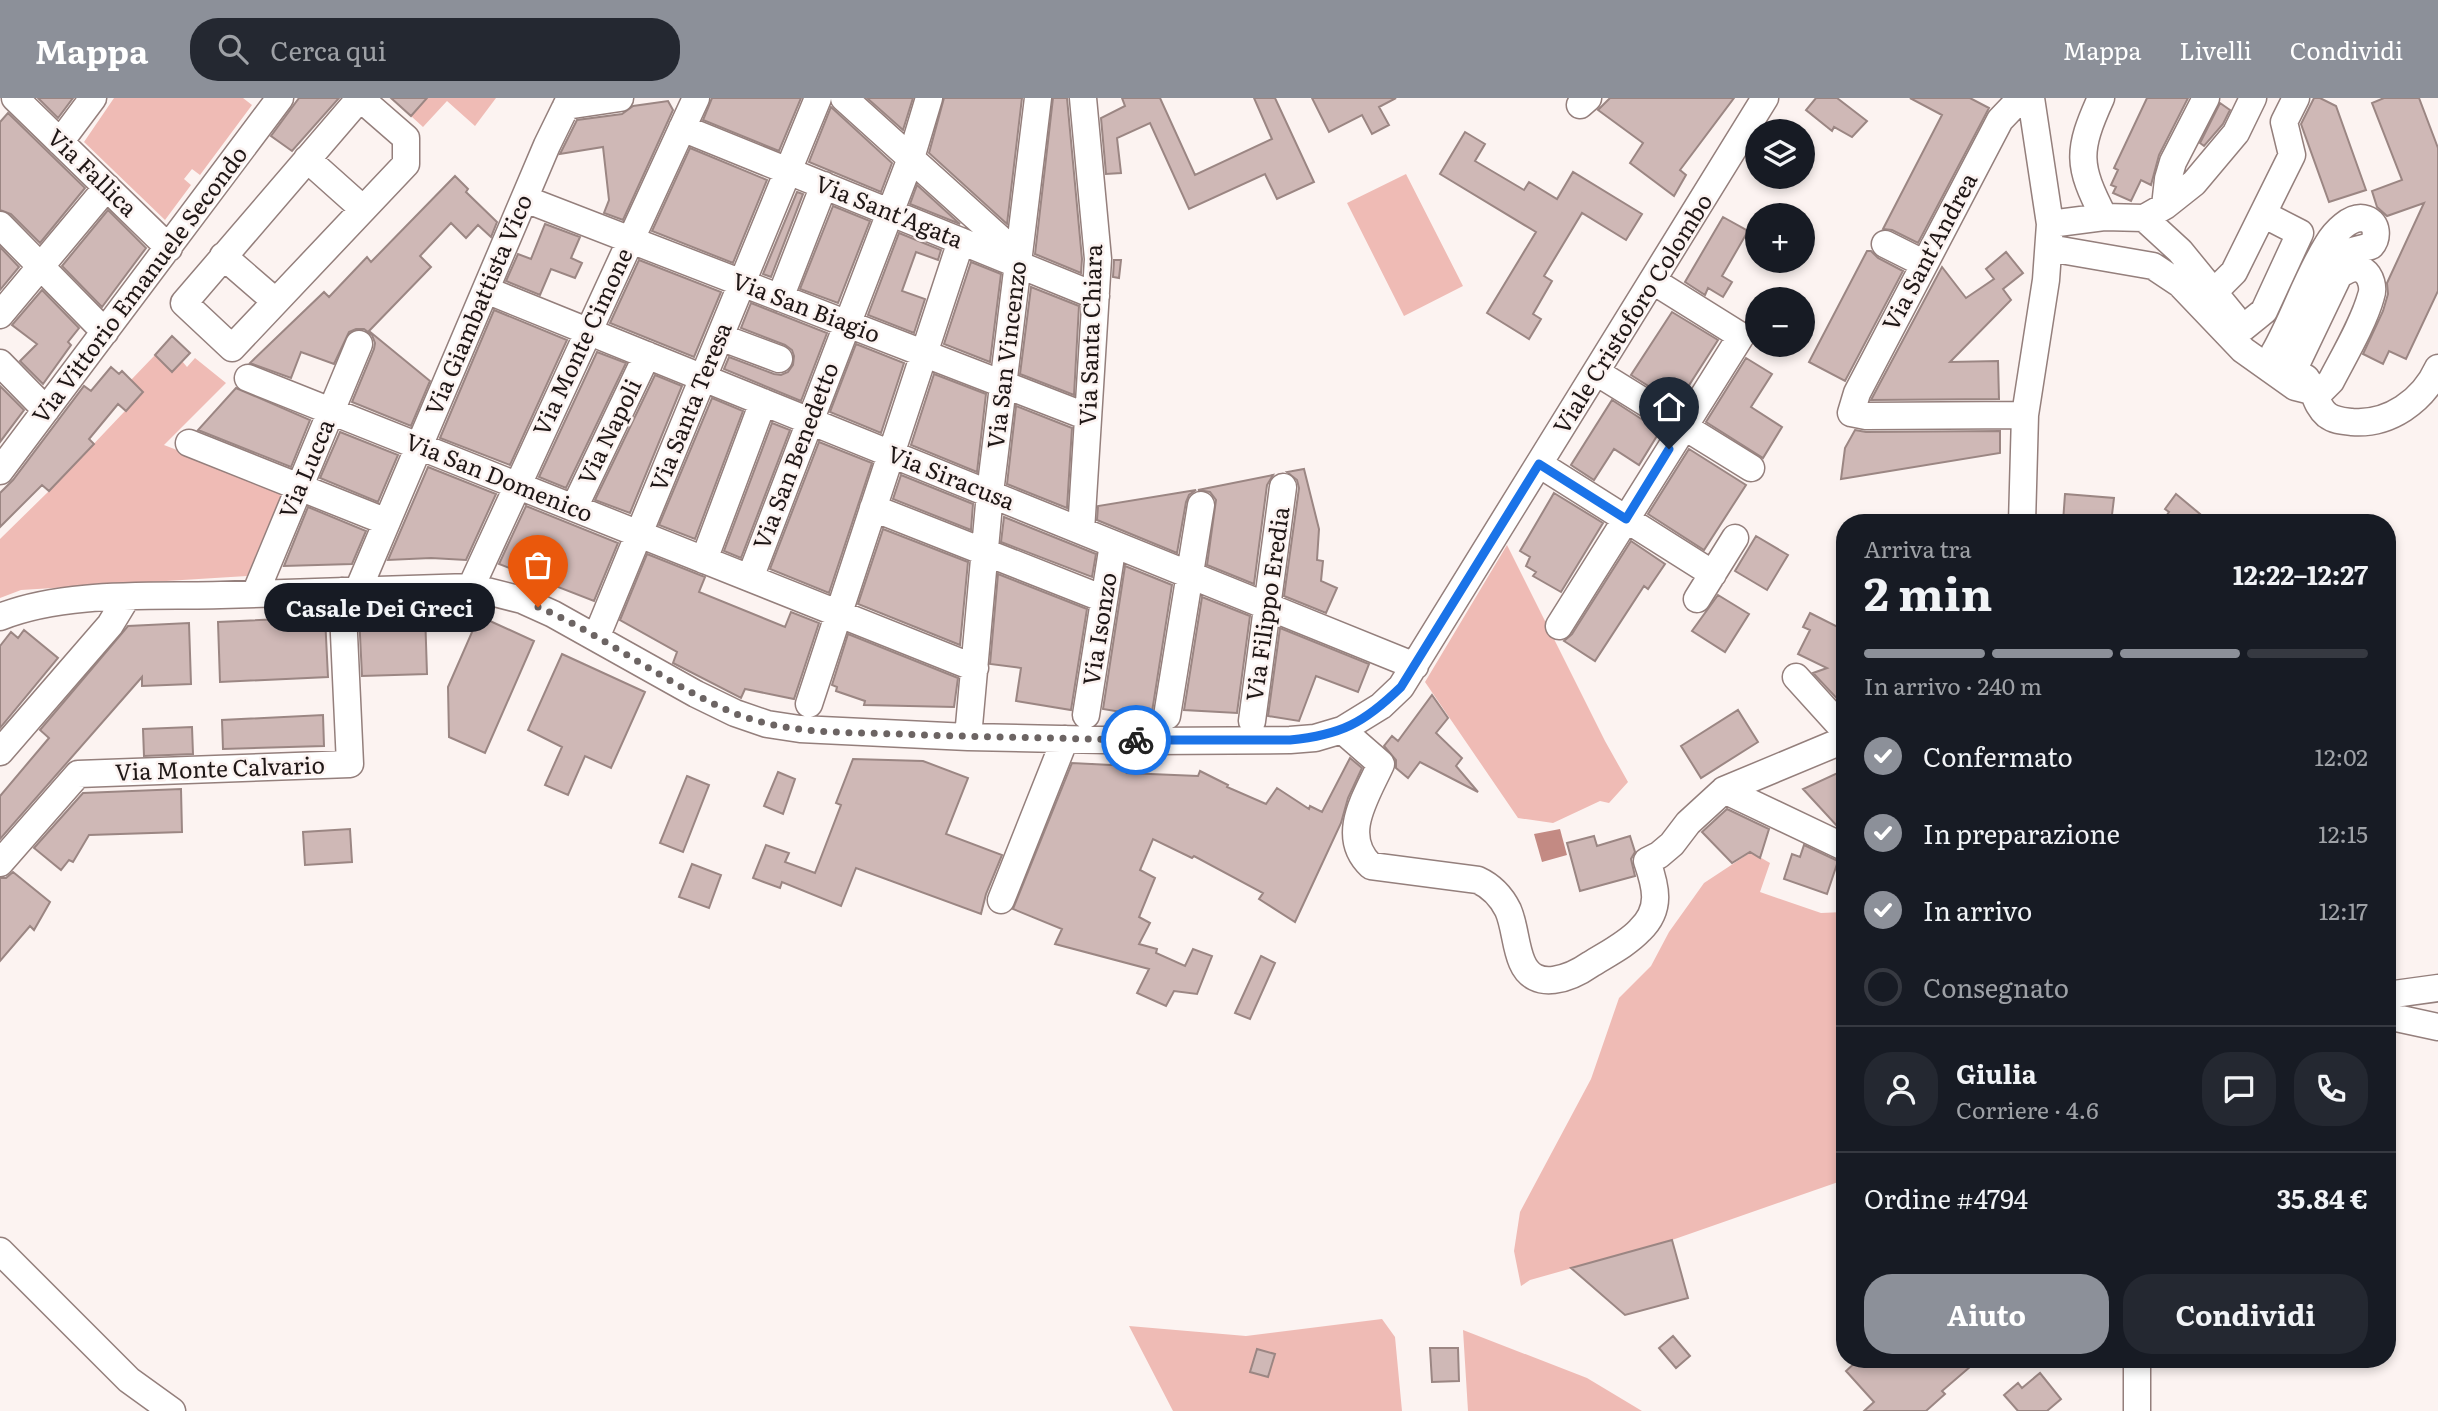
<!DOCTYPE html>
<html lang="it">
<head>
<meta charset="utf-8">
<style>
  :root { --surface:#171b24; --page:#242831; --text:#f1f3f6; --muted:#9ea1a6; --line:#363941; --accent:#8c9099 }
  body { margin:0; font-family:Literata,serif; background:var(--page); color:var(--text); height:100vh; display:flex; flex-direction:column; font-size:26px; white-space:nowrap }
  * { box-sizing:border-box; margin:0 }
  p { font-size:23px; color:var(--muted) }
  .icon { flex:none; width:38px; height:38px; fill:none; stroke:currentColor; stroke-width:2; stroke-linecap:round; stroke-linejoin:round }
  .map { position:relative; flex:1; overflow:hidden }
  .drawer { position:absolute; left:1836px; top:416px; width:560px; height:854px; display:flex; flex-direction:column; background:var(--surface); border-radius:28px; box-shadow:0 4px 10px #0003 }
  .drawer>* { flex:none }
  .controls { position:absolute; left:1745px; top:21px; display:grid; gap:14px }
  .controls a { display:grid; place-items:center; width:70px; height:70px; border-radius:50%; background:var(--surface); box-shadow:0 4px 10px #0003; font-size:35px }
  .pin { position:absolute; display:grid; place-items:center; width:60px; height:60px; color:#fff; margin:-72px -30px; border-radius:50% 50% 50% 0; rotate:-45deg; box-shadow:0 0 7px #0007 }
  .pin .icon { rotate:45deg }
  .courier { position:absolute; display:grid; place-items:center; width:70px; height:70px; margin:-35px; border:5px solid #1a73e8; border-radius:50%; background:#fff; color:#222; box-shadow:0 2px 9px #0007 }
  .bubble { position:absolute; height:49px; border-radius:24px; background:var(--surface); box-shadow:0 4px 10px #0003; font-size:23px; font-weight:700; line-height:49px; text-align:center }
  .headline em { font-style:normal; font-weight:700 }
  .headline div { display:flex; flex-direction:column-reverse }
  .headline { display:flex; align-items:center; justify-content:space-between; height:119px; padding:0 28px }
  h1 { font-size:46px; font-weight:700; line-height:52px }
  .bar { display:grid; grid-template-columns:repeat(4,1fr); gap:10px 7px; align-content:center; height:84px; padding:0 28px }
  .bar i { height:9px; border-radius:5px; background:var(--line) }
  .bar .active { background:var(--accent) }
  .bar p { grid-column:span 4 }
  .line { display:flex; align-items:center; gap:18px; padding:0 28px; border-top:2px solid var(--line) }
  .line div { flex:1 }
  .round { display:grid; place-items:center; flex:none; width:74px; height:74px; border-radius:28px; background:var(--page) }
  ol { padding:0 28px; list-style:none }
  li { display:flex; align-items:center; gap:21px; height:77px }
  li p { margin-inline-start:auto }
  li .icon { padding:7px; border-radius:50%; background:var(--accent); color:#fff; stroke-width:4 }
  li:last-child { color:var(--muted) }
  li i { width:38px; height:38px; border:4px solid var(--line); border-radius:50% }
  .cta { display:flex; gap:14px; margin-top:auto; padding:14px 28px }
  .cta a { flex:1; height:80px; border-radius:28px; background:var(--accent); color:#fff; font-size:28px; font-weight:700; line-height:80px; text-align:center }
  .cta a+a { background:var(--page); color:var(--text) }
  header { display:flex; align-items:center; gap:42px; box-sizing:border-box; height:98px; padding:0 35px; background:var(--accent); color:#fff }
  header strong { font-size:33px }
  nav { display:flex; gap:38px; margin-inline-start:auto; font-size:24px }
  .search { width:490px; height:63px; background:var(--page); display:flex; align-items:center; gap:18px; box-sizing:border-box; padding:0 24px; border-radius:28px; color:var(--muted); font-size:26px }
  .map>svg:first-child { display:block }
</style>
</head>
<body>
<header>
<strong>Mappa</strong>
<div class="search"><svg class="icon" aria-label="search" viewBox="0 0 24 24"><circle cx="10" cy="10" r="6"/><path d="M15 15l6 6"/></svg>Cerca qui</div>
<nav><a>Mappa</a><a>Livelli</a><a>Condividi</a></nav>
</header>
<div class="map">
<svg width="2438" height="1313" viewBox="0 0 2438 1313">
  <rect width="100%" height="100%" fill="#fcf3f1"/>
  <path fill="#efbbb5" d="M114 0H243L252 7 200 77 192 71 184 81 191 87 165 122 84 44Z
    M427 0H496L475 28 447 3 423 29 411 18Z
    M1406 76 1463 188 1404 218 1347 105Z
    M155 257 172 273 182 263 187 269 195 260 226 285 164 347 283 393 247 478 21 492 0 500V441L49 393 143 294 131 282Z
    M1507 447 1605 643 1628 684 1609 705 1600 703 1553 725 1518 720 1425 584Z
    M1751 754 1770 765 1760 794 1821 815 1844 814V1082L1672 1142 1530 1182 1521 1188 1514 1153 1520 1114 1591 981 1619 900 1651 868 1669 834 1704 785Z
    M1382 1221 1395 1239 1402 1313H1173L1129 1228 1246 1238Z
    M1463 1232 1587 1280 1642 1313H1468Z"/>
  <path fill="#c38a83" d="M1560 731 1567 757 1542 764 1534 736Z"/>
  <path fill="#cfb8b6" stroke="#9b8683" stroke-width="2" d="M38 0H73L58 20Z
    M299 0H339L292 53 271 38Z
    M391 0H427L411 18Z
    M712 0H801L779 53 703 22Z
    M867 0H913L903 32Z
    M944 0H1022L1007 126 929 55Z
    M1053 0H1067L1082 161 1081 175 1035 156Z
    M1122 0H1160L1195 77 1272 41 1254 0H1275L1314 84 1277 101 1265 76 1189 111 1150 25 1117 40 1121 75 1106 76 1101 20 1125 8Z
    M1312 0H1396L1379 9 1389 27 1372 36 1362 17 1329 34Z
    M1610 0H1734L1680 72 1686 77 1674 98 1630 65 1643 45 1598 12Z
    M1816 0H1837L1867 23 1852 39 1834 29 1832 33 1806 12Z
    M1910 0H1970L1989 10 1918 145 1892 132 1883 131 1942 17Z
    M2147 0H2188L2159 57 2151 87 2141 82 2131 103 2113 95 2116 89 2111 87 2118 72 2114 70Z
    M2314 0H2320L2336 8 2366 92 2329 104 2301 26Z
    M2384 0H2419L2438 50V193L2406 261 2389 253 2383 266 2363 256 2383 213 2388 196 2387 185 2424 105 2387 118 2377 109 2372 93 2402 82 2372 5Z
    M668 3 673 12 623 122 604 115 609 102 603 49 560 56 577 22 622 16 633 8Z
    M2220 5 2230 12 2223 26 2204 48 2200 45Z
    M831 9 892 65 881 94 809 64Z
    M8 15 85 90 40 145 11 116 0 112V24Z
    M1465 34 1485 46 1475 63 1524 92 1529 84 1557 101 1573 74 1642 116 1626 142 1582 115 1544 178 1552 183 1533 216 1541 221 1529 241 1487 215 1536 134 1440 76Z
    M690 50 767 82 733 165 652 133Z
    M455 78 468 91 466 94 497 124 491 139 478 127 466 140 451 125 420 158 431 169 369 233 430 283 411 328 352 304 374 251 375 245 372 237 364 231H356L349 234 334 266 301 254 291 280 250 265 324 194 329 199 367 159 371 164Z
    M917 87 960 126 910 106Z
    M797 94 803 96 771 179 763 176Z
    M833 108 870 123 838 205 800 191Z
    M108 112 146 150 102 209 62 168Z
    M1723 119 1748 133 1722 178 1732 184 1723 199 1708 190 1705 197 1685 184Z
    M545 126 580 139 571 160 582 165 575 180 551 171 540 197 506 183 518 156 531 161Z
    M899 135 941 152 938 162 916 154 902 193 925 201 914 235 868 217Z
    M0 149 19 169 0 192Z
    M1867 153H1871L1878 160 1903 173 1845 283 1809 264Z
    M2006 154 2023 175 2003 191 2011 202 1950 264 1998 263 1999 301 1871 302 1942 169 1966 200 1994 181 1986 171Z
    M639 162 721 194 694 259 610 225Z
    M1114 162H1121L1119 180 1113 179Z
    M971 164 1001 176 990 264 944 246Z
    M1031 189 1079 208 1074 297 1020 276Z
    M42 192 79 230 68 244 71 247 43 286 20 263 37 246 12 227Z
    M751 205 827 235 801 303 724 271 729 259 774 276 781 277 788 274 793 267 794 258 792 252 785 247 741 230Z
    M494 212 567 242 510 367 440 340Z
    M1672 214 1718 242 1677 306 1631 277Z
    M172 238 190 255 172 274 155 257Z
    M856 246 904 265 881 335 830 314Z
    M597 254 626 265 566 390 539 379Z
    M1746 260 1772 276 1751 309 1782 329 1763 360 1706 324Z
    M111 269 119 276 122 273 143 294 126 313 118 306 89 341 94 346 49 393 42 387 0 429V395L13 382 84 288 91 293Z
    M934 276 986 296 977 374 911 347Z
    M655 277 682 288 630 415 595 402Z
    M0 288 24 312 0 344Z
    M236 290 310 322 291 369 198 332Z
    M712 300 743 313 695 441 659 427Z
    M1612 302 1660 333 1639 367 1614 351 1594 382 1571 367Z
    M1016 308 1072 330 1067 410 1007 386Z
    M772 325 790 332 741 460 724 453Z
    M1855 332 1866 334 2000 333V355L1841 381 1845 350Z
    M340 334 398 357 378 404 320 380Z
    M819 344 872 365 829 495 770 471Z
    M1689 351 1746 387 1704 452 1648 416Z
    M428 369 496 396 466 462 431 460 388 462Z
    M1304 371 1319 431 1317 462 1323 463 1321 483 1337 490 1326 515 1284 498 1299 390 1297 382 1287 374Z
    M901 377 973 406 971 432 893 401Z
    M1273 377 1267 387 1254 486 1207 467 1216 402 1210 394 1198 392Z
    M1196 392 1189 397 1186 404 1177 455 1097 422 1098 408Z
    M1554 395 1603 425 1561 494 1533 478 1536 474 1526 468 1530 459 1520 453Z
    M2065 396 2114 400 2111 425 2063 424Z
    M2176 396 2200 416 2193 425H2161L2169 414 2165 411Z
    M526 408 618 445 594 503 499 466Z
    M308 409 366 433 352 466 284 468Z
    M1004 419 1096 456 1092 479 1001 444Z
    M883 431 968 464 960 547 858 506Z
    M1756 438 1788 457 1767 492 1735 473Z
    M1631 443 1665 466 1648 491 1644 488 1595 563 1564 543 1572 536Z
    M647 456 705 479 699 494 785 529 791 514 819 525 794 601 745 591 741 600 673 565 677 554 620 522Z
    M1125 468 1172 487 1152 614 1127 615 1103 611Z
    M998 476 1087 511 1071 612 1016 603 1021 570 990 566Z
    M1718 497 1749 516 1725 554 1692 533Z
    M1202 499 1250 518 1237 615 1184 612Z
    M425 514 427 576 362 578 359 517Z
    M1810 515 1844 532V608L1813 575 1827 570 1798 556 1810 532 1803 529Z
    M479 518 534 543 485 655 449 639 448 589Z
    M325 519 328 579 220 584 218 524Z
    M189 525 191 586 142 588V579L0 741V698L49 640 40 632 128 528Z
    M1280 530 1369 566 1358 594 1316 578 1299 623 1268 618Z
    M24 532 58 560 0 630V548L11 534 18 540Z
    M848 536 958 580 954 609 864 607 865 603 836 593 837 589 832 587Z
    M562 556 645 594 611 670 585 658 568 697 545 687 562 649 528 632Z
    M1432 597 1448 620 1436 635 1462 660 1456 668 1478 694 1420 664 1408 680 1396 670V662L1384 648 1392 638 1398 643Z
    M1738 612 1758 644 1701 680 1681 648Z
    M323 617 324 648 223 651 222 622Z
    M192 629 193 656 144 658 143 631Z
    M1350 660 1362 670 1348 700 1341 725 1295 824 1259 801 1263 795 1194 758 1192 760 1153 741 1140 772 1155 780 1139 819 1150 825 1139 846 1157 851 1156 855 1185 868 1193 851 1212 858 1197 896 1174 893 1166 908 1137 895 1149 871 1055 846 1062 831 1013 811 1072 665 1130 668 1127 675 1198 678 1200 673 1228 687 1227 689 1266 706 1277 690 1309 711 1310 708 1322 714Z
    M853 661 923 663 968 680 946 736 1002 757 986 796 981 816 856 770 841 808 782 784 780 790 753 780 766 747 789 755 785 764 815 775 841 707 836 705Z
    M1844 672V732L1837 728 1803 691Z
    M778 674 795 681 783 716 764 708Z
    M687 678 709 687 683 754 660 745Z
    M181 691 182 734 89 737 73 764 69 762 61 772 34 750 83 695Z
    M1727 711 1769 731 1760 760 1750 754 1732 765 1702 734Z
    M350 731 352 764 305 767 303 734Z
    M1594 738 1597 748 1630 738 1635 754 1631 761 1635 778 1580 793 1567 745Z
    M1804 747 1838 763 1827 796 1784 781 1792 756 1800 759Z
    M692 766 721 777 709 810 679 799Z
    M13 774 50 804 34 832 30 828 0 863V780H6Z
    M1261 858 1275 865 1250 921 1235 915Z
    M1672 1142 1688 1200 1625 1217 1571 1170Z
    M1673 1238 1690 1258 1676 1270 1659 1250Z
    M1430 1250H1458L1459 1283 1432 1284Z
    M1257 1251 1275 1256 1268 1279 1250 1274Z
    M1858 1262H1978L1942 1293 1945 1296 1926 1313H1864L1874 1304 1846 1273Z
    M2040 1275 2061 1301 2047 1313H2018L2004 1297 2018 1285 2022 1290Z"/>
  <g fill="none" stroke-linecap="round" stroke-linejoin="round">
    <g stroke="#947f7c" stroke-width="29">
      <path id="minor" d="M15 0 169 150
        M360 0 406 40V66L232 250 184 205Z
        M844 0 1009 149 1017 165
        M2021 0 2000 22 1857 295 1851 315 1866 318 2025 317
        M2101 0C2077 53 2077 67 2104 119
        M1580 7 1588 0
        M566 8 620 0
        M682 30 1096 198
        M60 44 93 0
        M307 61 363 111
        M525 101 1088 319
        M2165 108 2168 81 2173 64 2206 0
        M2144 120 2165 108 2194 85 2236 35 2253 0
        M2050 126 2104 119 2144 120 2180 153 2234 219
        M0 127 105 234
        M1885 146 1923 165
        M2049 150 2153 168 2180 186 2243 252 2295 289 2315 294 2322 292 2331 283C2344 258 2364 224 2371 198 2374 190 2371 178 2364 173 2355 167 2347 172 2339 177L2295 269
        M223 158 275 203
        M486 192 1415 568
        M2213 195 2234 174 2292 57 2284 24 2296 0
        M780 200 824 87
        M0 217 107 89
        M2243 230 2264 213 2300 135 2263 116
        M720 239 779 261
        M2274 255C2294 220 2306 181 2327 147 2334 135 2351 116 2366 121 2378 125 2378 140 2371 148L2336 157 2330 165
        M0 265 46 312
        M1596 274 1751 370
        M248 280 975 570
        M2306 280C2315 292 2315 307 2327 317 2335 323 2343 323 2352 324 2389 327 2423 303 2438 270
        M189 345 387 424
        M1539 366 1713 476
        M0 373 280 0
        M574 410 647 257
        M873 410 1104 501
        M2022 425 2025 317 2046 182 2050 126 2031 0
        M1081 433 1098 161 1083 0
        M704 462 763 304
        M750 480 911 60 929 0
        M471 489 696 0
        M358 492 547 47 570 0
        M255 496 359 246
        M1697 501 1735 440
        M0 519C65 493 152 499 221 497 304 495 388 491 471 489L522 502 553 516 696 596 735 615 767 626 800 631 968 639 1150 643 1290 642 1315 640 1342 632 1381 608 1401 589 1765 0
        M1559 528 1741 238 1653 183
        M596 540 818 0
        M1796 579 1844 632
        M809 606 961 143
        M1086 617 1113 446
        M1167 618 1201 407
        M1252 623 1283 389
        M1342 632 1381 666C1366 699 1339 738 1371 768L1478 782C1491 788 1501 798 1508 812 1515 828 1515 848 1522 864 1535 895 1571 880 1591 866 1607 856 1627 846 1640 832 1662 811 1656 789 1647 763L1659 757 1672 746 1688 725 1724 692 1844 642
        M968 639 990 395 1038 0
        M0 654 110 527 127 499
        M1724 692 1844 749
        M0 765 78 676 350 666 342 493
        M1001 802 1065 641
        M2387 897 2438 890
        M2387 918 2438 929
        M0 1153 129 1282 172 1313
        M2137 1262V1313"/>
    </g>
    <use href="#minor" stroke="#fff" stroke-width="26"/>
  </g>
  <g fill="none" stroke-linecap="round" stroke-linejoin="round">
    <path stroke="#6c6463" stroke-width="7" stroke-dasharray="0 12.6" d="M538 509C606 538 665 586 734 615 785 636 842 634 896 636 976 639 1056 640 1136 642"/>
    <path stroke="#1a73e8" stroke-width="9" d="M1136 642H1290C1341 637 1364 625 1401 589L1539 366 1626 421 1669 351"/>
  </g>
  <g text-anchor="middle" stroke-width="5" stroke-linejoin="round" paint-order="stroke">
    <g font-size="23" fill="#1f1716" stroke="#fcf3f1">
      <text transform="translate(92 75) rotate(44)" y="8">Via Fallica</text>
      <text transform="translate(889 114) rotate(22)" y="8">Via Sant'Agata</text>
      <text transform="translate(1930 154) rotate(-62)" y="8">Via Sant'Andrea</text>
      <text transform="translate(140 187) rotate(-53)" y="8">Via Vittorio Emanuele Secondo</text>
      <text transform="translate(479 207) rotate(-67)" y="8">Via Giambattista Vico</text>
      <text transform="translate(806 210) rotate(21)" y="8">Via San Biagio</text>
      <text transform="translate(1633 216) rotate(-58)" y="8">Viale Cristoforo Colombo</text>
      <text transform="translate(1091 237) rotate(-88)" y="8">Via Santa Chiara</text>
      <text transform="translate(583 244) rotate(-65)" y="8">Via Monte Cimone</text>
      <text transform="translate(1007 257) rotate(-83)" y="8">Via San Vincenzo</text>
      <text transform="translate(691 309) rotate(-68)" y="8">Via Santa Teresa</text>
      <text transform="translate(610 334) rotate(-64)" y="8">Via Napoli</text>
      <text transform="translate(796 358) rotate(-69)" y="8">Via San Benedetto</text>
      <text transform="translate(307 371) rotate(-67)" y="8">Via Lucca</text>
      <text transform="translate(499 380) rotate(22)" y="8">Via San Domenico</text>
      <text transform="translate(951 380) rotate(22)" y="8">Via Siracusa</text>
      <text transform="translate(1268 506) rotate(-82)" y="8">Via Filippo Eredia</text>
      <text transform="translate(1100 531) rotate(-81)" y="8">Via Isonzo</text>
      <text transform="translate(220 671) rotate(-2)" y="8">Via Monte Calvario</text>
    </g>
  </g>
</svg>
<div class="controls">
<a><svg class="icon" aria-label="layers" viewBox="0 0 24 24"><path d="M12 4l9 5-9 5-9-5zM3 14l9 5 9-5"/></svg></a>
<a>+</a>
<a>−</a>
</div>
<div class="pin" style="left:538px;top:509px;background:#ea580c"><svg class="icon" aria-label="bag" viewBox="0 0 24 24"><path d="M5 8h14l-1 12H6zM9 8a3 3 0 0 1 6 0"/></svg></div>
<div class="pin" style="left:1669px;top:351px;background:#1f2937"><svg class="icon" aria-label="home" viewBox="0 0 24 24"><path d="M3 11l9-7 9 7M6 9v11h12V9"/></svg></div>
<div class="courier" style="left:1136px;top:642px"><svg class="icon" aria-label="bike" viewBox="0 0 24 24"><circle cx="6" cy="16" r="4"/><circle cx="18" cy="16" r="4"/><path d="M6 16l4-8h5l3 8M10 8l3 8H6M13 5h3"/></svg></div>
<div class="bubble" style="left:264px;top:485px;width:231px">Casale Dei Greci</div>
<section class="drawer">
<div class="headline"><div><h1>2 min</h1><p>Arriva tra</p></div><em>12:22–12:27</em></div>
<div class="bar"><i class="active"></i><i class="active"></i><i class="active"></i><i></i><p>In arrivo · 240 m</p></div>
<ol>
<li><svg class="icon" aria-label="check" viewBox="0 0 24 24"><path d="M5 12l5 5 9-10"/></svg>Confermato<p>12:02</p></li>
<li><svg class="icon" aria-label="check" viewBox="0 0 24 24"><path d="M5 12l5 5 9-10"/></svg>In preparazione<p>12:15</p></li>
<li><svg class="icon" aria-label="check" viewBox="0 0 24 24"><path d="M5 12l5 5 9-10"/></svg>In arrivo<p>12:17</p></li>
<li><i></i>Consegnato</li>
</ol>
<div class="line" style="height:126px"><a class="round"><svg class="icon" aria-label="person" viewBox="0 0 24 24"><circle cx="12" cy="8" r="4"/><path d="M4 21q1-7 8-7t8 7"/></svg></a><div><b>Giulia</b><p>Corriere · 4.6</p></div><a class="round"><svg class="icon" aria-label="chat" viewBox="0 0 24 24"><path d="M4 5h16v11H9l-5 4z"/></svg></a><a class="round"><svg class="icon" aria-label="phone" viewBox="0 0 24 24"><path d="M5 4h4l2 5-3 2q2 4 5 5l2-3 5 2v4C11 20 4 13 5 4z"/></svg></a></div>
<div class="line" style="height:91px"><div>Ordine #4794</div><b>35.84 €</b></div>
<div class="cta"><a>Aiuto</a><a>Condividi</a></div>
</section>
</div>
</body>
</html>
